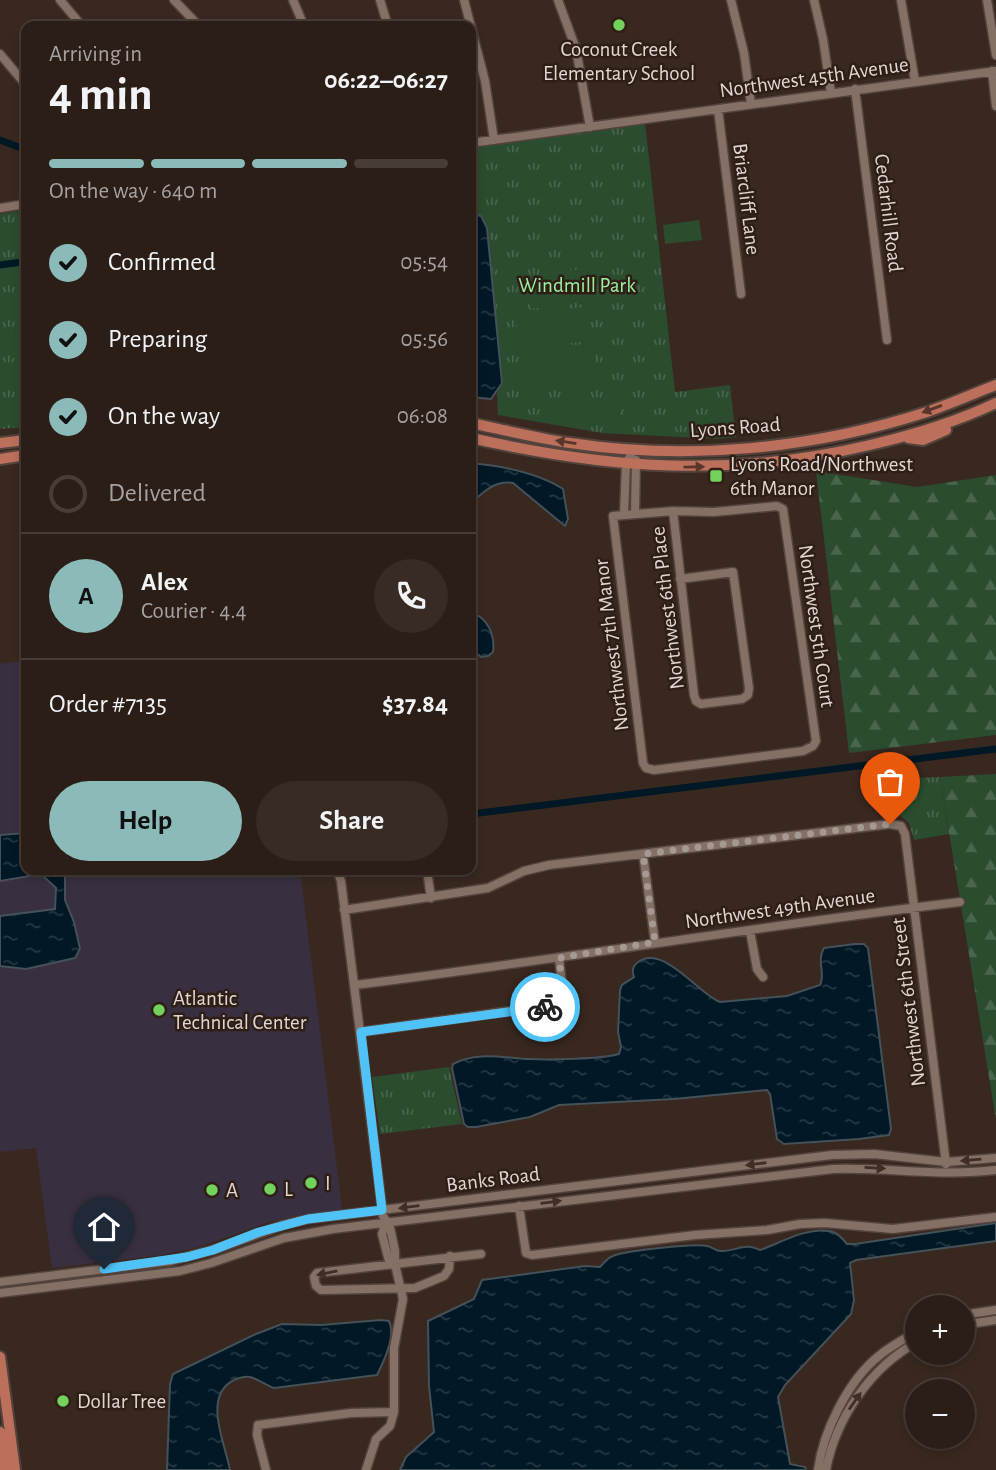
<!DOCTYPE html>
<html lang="en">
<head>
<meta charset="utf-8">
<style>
  :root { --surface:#2b1e17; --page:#372b24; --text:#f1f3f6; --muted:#a6a2a1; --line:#473c36; --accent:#8bbbb9 }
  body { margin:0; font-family:"Alegreya Sans",sans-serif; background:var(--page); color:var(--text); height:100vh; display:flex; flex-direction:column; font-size:26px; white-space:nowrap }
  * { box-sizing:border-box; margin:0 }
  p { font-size:23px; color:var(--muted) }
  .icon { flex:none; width:38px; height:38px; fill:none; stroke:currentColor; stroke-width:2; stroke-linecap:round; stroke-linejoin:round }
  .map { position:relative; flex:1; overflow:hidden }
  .panel { position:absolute; left:21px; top:21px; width:455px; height:854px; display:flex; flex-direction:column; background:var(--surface); border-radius:14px; box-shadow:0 4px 10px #0003,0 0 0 2px var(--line) }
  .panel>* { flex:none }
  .buttons { position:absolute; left:905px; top:1295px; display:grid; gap:14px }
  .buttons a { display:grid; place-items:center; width:70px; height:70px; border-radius:50%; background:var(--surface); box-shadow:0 4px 10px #0003,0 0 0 2px var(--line); font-size:35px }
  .pin { position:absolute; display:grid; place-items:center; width:60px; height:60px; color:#fff; margin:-72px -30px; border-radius:50% 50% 50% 0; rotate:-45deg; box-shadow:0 0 7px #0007 }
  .pin .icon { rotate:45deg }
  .courier { position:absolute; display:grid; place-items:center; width:70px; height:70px; margin:-35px; border:5px solid #4fc3f7; border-radius:50%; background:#fff; color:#222; box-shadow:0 2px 9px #0007 }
  .summary em { font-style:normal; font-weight:700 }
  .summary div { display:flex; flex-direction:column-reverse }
  .summary { display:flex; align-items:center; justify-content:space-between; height:119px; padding:0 28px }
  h1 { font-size:46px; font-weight:700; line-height:52px }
  .bar { display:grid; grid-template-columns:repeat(4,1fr); gap:10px 7px; align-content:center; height:84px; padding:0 28px }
  .bar i { height:9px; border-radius:5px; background:var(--line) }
  .bar .active { background:var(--accent) }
  .bar p { grid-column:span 4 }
  .line { display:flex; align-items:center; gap:18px; padding:0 28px; border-top:2px solid var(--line) }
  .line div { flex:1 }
  .round { display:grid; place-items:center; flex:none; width:74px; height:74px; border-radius:37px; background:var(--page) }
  ol { padding:0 28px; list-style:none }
  li { display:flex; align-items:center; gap:21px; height:77px }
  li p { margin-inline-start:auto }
  li .icon { padding:7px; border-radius:50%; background:var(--accent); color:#111; stroke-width:4 }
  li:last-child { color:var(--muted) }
  li i { width:38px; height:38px; border:4px solid var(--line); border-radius:50% }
  .action { display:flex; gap:14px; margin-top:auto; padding:14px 28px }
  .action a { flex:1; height:80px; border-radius:42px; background:var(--accent); color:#111; font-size:28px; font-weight:700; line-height:80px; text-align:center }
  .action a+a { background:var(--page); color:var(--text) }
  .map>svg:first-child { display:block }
</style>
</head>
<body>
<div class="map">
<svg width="996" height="1470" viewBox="0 0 996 1470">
  <defs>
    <pattern id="forest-firs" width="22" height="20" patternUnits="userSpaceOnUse" patternTransform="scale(1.75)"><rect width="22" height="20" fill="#2b4c2e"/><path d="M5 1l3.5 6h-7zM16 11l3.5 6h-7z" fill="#49654b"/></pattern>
    <pattern id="park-tufts" width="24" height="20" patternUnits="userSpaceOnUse" patternTransform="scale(1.75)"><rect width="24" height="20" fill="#2b4c2e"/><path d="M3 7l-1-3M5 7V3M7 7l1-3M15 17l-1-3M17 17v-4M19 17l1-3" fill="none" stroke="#49654b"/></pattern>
    <pattern id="water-ripples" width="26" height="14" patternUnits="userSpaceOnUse" patternTransform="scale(1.75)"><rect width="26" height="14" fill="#011826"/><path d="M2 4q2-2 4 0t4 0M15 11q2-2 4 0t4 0" fill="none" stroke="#263944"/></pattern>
  </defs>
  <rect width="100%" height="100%" fill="#39281f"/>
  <path fill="#383040" d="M26 660V854L0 857V664Z
    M31 870H300L342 1209 302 1215 269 1222 199 1247 162 1255 52 1268 36 1148 0 1152V873Z"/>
  <path fill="url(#forest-firs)" d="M816 471 917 487 996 475V735L849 753Z
    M996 774V1120L940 777Z"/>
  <path fill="url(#park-tufts)" d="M645 122 675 392 730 385 736 437 719 439 602 433 498 415 497 393 502 383 487 228 481 216 473 214 471 147Z
    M26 210V427L0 429V214Z
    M940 777 949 834 914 840 909 823 897 813 895 779Z
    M449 1067 462 1124 380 1134 372 1077Z"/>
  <path fill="#2b4c2e" d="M699 220 702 240 665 244 663 225Z
    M584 269 588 300 564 303 560 272Z
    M550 276 552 293 542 295 544 307 531 309 530 296 520 297 518 280Z
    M584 307 589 310 592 337 589 341 521 348 518 346 516 319 518 315Z
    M26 325V356L12 358 8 327Z
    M590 347 593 350 597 377 595 381 525 388 523 386 520 359 522 356Z
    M553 401 620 405 618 425 552 421Z"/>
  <path fill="url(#water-ripples)" stroke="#445159" stroke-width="2" d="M471 214 481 216 487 228 502 383 491 399 471 397Z
    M471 463C502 466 537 472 563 489L568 519 565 526 513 483C496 480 482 492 471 504Z
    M479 616C490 624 495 638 493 652L488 656 481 657 471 649V617Z
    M26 833V870H75L65 876V900L74 922 80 949 75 958 26 969 0 966V916L55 909 56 888 41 874 0 881V835Z
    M855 944H864L868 948 891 1129 889 1135 859 1139 784 1144 777 1139 770 1094 767 1090 674 1099 559 1105 530 1117 476 1127H468L464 1124 452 1068 453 1064C477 1051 504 1058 530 1059 547 1060 603 1059 619 1054L621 1047 618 1032 620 990 622 985 634 977C632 972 632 967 637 963 662 942 698 994 720 1002L787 996 820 985C826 974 816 961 824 948Z
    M996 1223V1241L856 1260 850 1263 854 1300 851 1314 785 1385 778 1397 790 1464 805 1467 806 1470H400L406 1457 434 1432 429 1386 428 1321 474 1299 482 1280 585 1266 600 1267C604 1263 607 1258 613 1256 624 1251 695 1243 707 1246 713 1247 716 1252 722 1251 738 1251 743 1242 760 1250 780 1243 807 1227 829 1231 837 1232 842 1238 847 1244H855Z
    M381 1320 389 1321C396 1336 384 1361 377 1375L274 1388C266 1385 258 1379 250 1377 244 1376 239 1378 234 1380 202 1396 225 1443 230 1470H167L170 1384 173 1374 256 1334 282 1324 321 1325Z"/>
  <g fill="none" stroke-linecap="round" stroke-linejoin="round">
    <path stroke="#011826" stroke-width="7" d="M0 140 26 150
      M0 265 22 262 26 259
      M471 814 996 749"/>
    <g stroke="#52433c" stroke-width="11">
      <path id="minor" d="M60 0 82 26
        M174 0 199 26
        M293 0 304 26
        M380 0 388 26
        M464 0 485 81 494 140
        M558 0 576 49 590 127
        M731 0 744 53 751 104
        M814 0 823 39 831 93
        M901 0 915 81
        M987 0 996 55
        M0 54 26 85
        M992 71 996 106
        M855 89 887 340
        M718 109 741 294
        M471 143 996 71
        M0 208 26 204
        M777 506 783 509 816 741 813 746 803 751 654 770 646 768 643 763 613 516 673 511 714 512Z
        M673 511 694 695 696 701 701 704 742 699 748 695 749 688 733 572 680 579
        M635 513 636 460
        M624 515 626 464 634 449
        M643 854 655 942
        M337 870 341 881 383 1216 390 1227 395 1251V1264L403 1299 394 1348V1412L390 1426 376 1439 366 1470
        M427 870 431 898
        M344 910 488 888 524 871 549 865 890 824 901 826 905 834 946 1164
        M750 931 757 969 763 977
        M355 985C557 960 758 926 960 902
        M361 1032 553 1005 562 1001 563 993 559 958
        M519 1206 526 1253 532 1255 695 1235 767 1230 800 1224 825 1223 893 1229 996 1217
        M386 1223 382 1234 389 1261 395 1264
        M450 1256 449 1269 444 1276 415 1288 321 1290 316 1286 314 1277 317 1273 481 1254
        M0 1282 170 1261 213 1250 283 1225 308 1219 832 1155 874 1154 946 1162 996 1158
        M0 1293 180 1271 211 1263 284 1238 333 1229 833 1169C888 1167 941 1177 996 1170
        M962 1315 996 1310
        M962 1325 996 1320
        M266 1470 257 1435 258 1425 351 1413 394 1412
        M818 1470C823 1432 848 1380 880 1355 891 1346 905 1339 917 1331
        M826 1470C836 1418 870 1368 917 1342"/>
    </g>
    <g stroke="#52433c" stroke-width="14">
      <path id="major" d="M471 423C504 430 537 438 570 443 689 461 812 449 927 412 950 404 973 394 996 385
        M471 438C609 469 731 478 870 445 913 435 956 422 996 403
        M908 438 923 440 946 430
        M0 443 26 440
        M0 459 26 455
        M0 1357 15 1470
        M0 1432 5 1470"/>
    </g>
    <use href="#minor" stroke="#857066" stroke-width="8"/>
    <use href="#major" stroke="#bc6f5b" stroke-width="10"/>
  </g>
  <defs><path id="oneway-solid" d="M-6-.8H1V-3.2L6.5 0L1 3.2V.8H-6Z" transform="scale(1.75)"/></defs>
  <g fill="#59362b">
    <use href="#oneway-solid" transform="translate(932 409) rotate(160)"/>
    <use href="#oneway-solid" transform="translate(566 442) rotate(-171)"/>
    <use href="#oneway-solid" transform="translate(694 467) rotate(-1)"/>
  </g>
  <g fill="#402e26">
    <use href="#oneway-solid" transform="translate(971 1160) rotate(175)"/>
    <use href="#oneway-solid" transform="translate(756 1164) rotate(173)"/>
    <use href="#oneway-solid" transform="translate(875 1168) rotate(3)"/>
    <use href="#oneway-solid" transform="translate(551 1202) rotate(-7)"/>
    <use href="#oneway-solid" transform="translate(409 1207) rotate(173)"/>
    <use href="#oneway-solid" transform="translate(327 1273) rotate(169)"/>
    <use href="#oneway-solid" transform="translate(855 1401) rotate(-55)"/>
  </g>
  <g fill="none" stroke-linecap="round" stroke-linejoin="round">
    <path stroke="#a69992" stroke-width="7" stroke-dasharray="0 12.6" d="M545 1007 553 1005 562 1000 563 993 559 958 655 942 643 854 890 824"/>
    <path stroke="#4fc3f7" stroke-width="9" d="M104 1269 187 1257 213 1250 259 1232 308 1219 382 1210 361 1032 545 1007"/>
  </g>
  <g fill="#73d25d" stroke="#2f1e16" stroke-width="2.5">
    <circle cx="619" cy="25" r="7"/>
    <rect x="709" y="469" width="14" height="14" rx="3.5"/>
    <circle cx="159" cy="1010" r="7"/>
    <circle cx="311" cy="1183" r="7"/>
    <circle cx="270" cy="1189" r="7"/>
    <circle cx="212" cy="1190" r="7"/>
    <circle cx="63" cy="1401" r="7"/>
  </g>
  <g text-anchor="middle" stroke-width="5" stroke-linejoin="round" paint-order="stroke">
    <g font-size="21" fill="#e1d6d0" stroke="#2f1e16" text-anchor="start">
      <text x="619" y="56" text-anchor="middle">Coconut Creek<tspan x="619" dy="24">Elementary School</tspan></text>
      <text x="730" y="471">Lyons Road/Northwest<tspan x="730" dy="24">6th Manor</tspan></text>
      <text x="173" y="1005">Atlantic<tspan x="173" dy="24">Technical Center</tspan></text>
      <text x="325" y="1190">I</text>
      <text x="284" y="1196">L</text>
      <text x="226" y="1197">A</text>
      <text x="77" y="1408">Dollar Tree</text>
    </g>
    <g font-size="21" fill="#e1d6d0" stroke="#2f1e16">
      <text transform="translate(814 77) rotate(-8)" y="7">Northwest 45th Avenue</text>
      <text transform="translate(747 199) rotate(83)" y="7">Briarcliff Lane</text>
      <text transform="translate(889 213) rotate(83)" y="7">Cedarhill Road</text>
      <text transform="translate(735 427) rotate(-4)" y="7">Lyons Road</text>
      <text transform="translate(667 608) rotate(-97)" y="7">Northwest 6th Place</text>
      <text transform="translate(817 626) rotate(82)" y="7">Northwest 5th Court</text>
      <text transform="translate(611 645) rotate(-97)" y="7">Northwest 7th Manor</text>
      <text transform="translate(780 908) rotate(-8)" y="7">Northwest 49th Avenue</text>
      <text transform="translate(908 1002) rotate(-97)" y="7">Northwest 6th Street</text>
      <text transform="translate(493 1179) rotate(-7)" y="7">Banks Road</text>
    </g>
    <g font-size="21" fill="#99efa0" stroke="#2f1e16">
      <text x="577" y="292">Windmill Park</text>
    </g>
  </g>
</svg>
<div class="buttons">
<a>+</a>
<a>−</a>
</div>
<div class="pin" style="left:890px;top:824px;background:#ea580c"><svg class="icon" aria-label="bag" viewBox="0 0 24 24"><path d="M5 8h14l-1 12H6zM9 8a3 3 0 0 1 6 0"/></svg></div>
<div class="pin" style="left:104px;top:1269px;background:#1f2937"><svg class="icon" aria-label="home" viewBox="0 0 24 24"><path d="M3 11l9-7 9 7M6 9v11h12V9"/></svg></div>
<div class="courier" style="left:545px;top:1007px"><svg class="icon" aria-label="bike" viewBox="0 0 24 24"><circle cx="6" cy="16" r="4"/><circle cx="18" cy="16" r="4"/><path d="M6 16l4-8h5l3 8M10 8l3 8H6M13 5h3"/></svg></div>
<section class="panel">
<div class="summary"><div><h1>4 min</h1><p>Arriving in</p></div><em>06:22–06:27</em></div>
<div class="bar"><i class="active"></i><i class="active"></i><i class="active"></i><i></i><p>On the way · 640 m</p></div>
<ol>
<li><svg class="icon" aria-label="check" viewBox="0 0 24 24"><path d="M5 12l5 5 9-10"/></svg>Confirmed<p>05:54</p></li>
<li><svg class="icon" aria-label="check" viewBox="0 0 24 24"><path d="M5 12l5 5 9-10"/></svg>Preparing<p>05:56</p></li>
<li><svg class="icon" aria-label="check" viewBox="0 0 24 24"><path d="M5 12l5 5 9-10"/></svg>On the way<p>06:08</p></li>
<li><i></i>Delivered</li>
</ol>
<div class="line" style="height:126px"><b class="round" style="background:var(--accent);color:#111">A</b><div><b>Alex</b><p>Courier · 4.4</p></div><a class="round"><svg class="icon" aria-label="phone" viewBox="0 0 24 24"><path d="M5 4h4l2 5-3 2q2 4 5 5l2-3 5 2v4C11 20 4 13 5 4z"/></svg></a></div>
<div class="line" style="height:91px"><div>Order #7135</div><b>$37.84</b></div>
<div class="action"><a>Help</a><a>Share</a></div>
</section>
</div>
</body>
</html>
